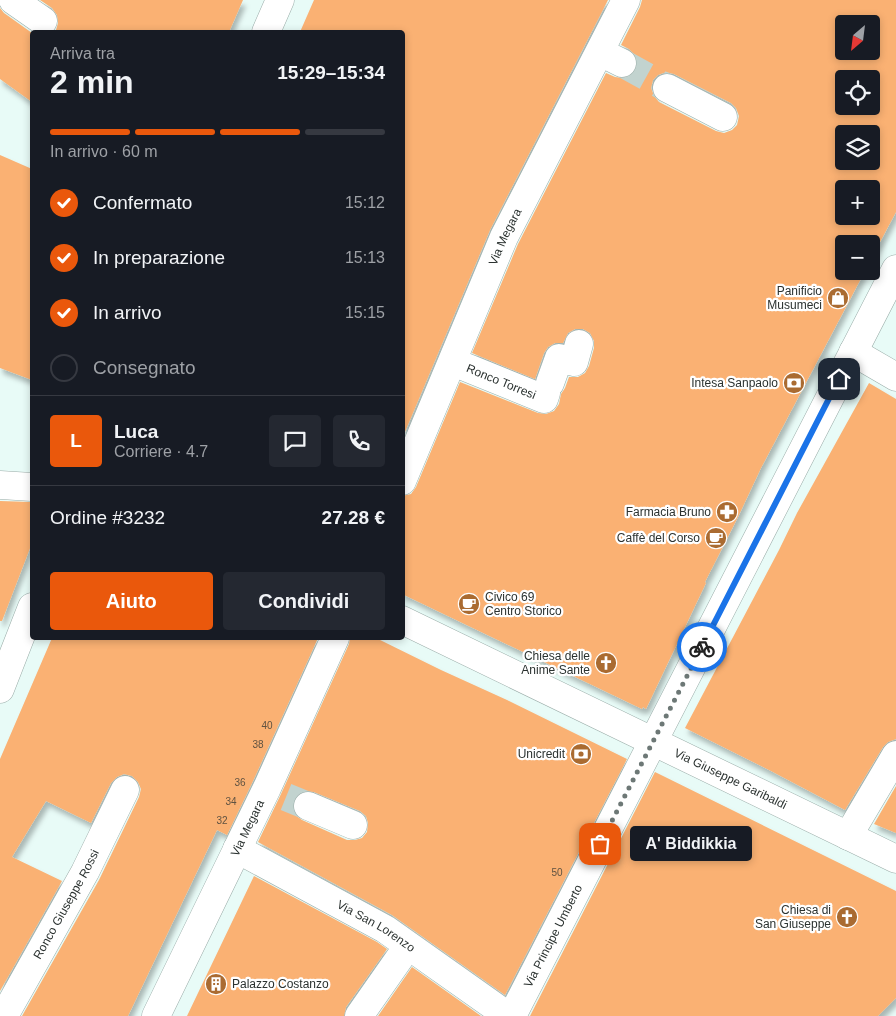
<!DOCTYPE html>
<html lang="it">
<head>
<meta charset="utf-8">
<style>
  :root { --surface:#171b24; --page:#242831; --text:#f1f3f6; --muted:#9ea1a6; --line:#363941; --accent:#ea580c }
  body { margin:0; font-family:Helvetica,sans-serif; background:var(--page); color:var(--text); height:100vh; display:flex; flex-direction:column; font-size:19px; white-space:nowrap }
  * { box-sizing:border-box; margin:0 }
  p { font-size:16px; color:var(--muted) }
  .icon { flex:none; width:28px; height:28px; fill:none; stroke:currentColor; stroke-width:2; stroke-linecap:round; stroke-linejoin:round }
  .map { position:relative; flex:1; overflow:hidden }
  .side { position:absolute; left:30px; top:30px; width:375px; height:610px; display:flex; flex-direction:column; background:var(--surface); border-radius:5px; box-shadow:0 2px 8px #0003 }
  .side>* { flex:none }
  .needle { width:32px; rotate:208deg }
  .fabs { position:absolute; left:835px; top:15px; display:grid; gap:10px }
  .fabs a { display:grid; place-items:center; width:45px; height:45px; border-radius:5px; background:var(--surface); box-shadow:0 2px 8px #0003; font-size:25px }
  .pin { position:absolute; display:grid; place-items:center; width:42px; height:42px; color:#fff; margin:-21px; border-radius:10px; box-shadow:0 2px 8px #0006 }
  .courier { position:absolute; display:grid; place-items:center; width:50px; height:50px; margin:-25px; border:4px solid #1a73e8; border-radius:50%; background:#fff; color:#222; box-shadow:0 1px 6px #0007 }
  .bubble { position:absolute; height:35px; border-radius:5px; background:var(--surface); box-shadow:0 2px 8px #0003; font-size:16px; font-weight:700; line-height:35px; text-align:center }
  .overview em { font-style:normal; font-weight:700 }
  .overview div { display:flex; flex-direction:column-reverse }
  .overview { display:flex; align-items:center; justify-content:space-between; height:85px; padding:0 20px }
  h1 { font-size:32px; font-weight:700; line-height:38px }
  .bar { display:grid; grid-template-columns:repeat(4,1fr); gap:8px 5px; align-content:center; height:60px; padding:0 20px }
  .bar i { height:6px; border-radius:4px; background:var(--line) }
  .bar .selected { background:var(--accent) }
  .bar p { grid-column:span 4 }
  .line { display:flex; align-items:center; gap:12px; padding:0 20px; border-top:1px solid var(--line) }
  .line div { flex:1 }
  .round { display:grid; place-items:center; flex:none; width:52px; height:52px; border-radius:5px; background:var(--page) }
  ol { padding:0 20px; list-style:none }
  li { display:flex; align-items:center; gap:15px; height:55px }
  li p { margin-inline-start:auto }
  li .icon { padding:5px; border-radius:50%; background:var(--accent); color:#fff; stroke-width:4 }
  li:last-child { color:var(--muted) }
  li i { width:28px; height:28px; border:2px solid var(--line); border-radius:50% }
  .action { display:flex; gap:10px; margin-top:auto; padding:10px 20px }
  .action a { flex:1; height:58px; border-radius:5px; background:var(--accent); color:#fff; font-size:20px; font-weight:700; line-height:58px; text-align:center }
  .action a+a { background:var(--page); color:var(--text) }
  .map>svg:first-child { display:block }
</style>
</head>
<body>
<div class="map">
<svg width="896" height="1016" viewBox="0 0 896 1016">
  <defs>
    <filter id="shadow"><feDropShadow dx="3" dy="5.5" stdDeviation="2.5" flood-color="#0004"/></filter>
  </defs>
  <rect width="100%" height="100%" fill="#e8fbf7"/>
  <path fill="#fab173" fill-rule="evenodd" filter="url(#shadow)" d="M40 0H243L229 32H53L56 30 58 23 57 15 52 8Z
    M314 0H608L490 230 402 439V32H300Z
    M642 0H896V212L871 259V244H844V271H865L761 468 738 517 705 582 706 583 646 709 643 707 642 709 402 594V496L411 494 416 487 460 382 538 413 546 414 554 411 559 404 561 394 565 388 569 377H578L585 373 589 366 594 348V341L590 333 583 329H575L568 333 563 343H555L548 347 544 353 535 379 472 353 518 244 606 73 615 77 623 78 631 76 636 70 638 63 635 55 629 49 621 45 640 7ZM844 24H871V51H844ZM666 72 674 74 731 103 736 108 739 116 737 125 732 130 724 133 716 131 659 102 654 96 651 88 653 80 658 75ZM844 79H871V106H844ZM844 134H871V161H844ZM844 189H871V216H844Z
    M0 8 4 13 32 33V102L0 79Z
    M0 155 32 169V380L0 368Z
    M869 383 896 399V739L888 742 883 747 845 810 771 771 685 728 779 550 797 513Z
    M0 501 32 502V543L2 621H0Z
    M52 638H318L253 781 227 835 217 830 128 1016H22L99 880 139 797 141 789 138 782 132 776 124 774 117 777 111 783 91 823 46 801 12 857 62 881 0 991V759Z
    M350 638H376L441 670 507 700 627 759 505 995 392 915 258 842 281 794 349 644ZM306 791 314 792 360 811 366 816 368 823 367 832 362 838 355 840H347L302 820 295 815 293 808V800L298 794Z
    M655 772 896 891V998L878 1016H530Z
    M896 786V833L874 824Z
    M254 876 377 942 387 949 346 1007 344 1016H187Z
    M412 967 481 1016H378Z"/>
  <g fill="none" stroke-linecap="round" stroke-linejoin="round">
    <path stroke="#c2d3cf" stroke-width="28" stroke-dasharray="28 14" stroke-linecap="butt" d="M622 63 667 88
      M286 797 308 806"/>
    <g stroke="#9aaca8" stroke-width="29">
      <g id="minor">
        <path d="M13 0 43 21"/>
        <path d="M266 32 280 0"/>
        <path d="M600 52 622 63"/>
        <path d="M667 88 723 117"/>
        <path d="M853 352 896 377"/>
        <path id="s1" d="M453 362 544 399 546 393"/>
        <path d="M550 383 559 358 574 362 579 344"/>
        <path id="s2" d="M402 481 504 237 626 0"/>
        <path d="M0 485 32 487"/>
        <path id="s3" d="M402 620 896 859"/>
        <path d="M0 689 32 607"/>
        <path d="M308 806 353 825"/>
        <path d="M848 836 896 755"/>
        <path id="s4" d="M237 849 385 929 508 1016"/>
        <path id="s5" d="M4 1016 85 872 125 790"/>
        <path id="s6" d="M156 1016 267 788 335 638"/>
        <path d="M359 1016 408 946"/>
        <path id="s7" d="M512 1016 896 269"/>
      </g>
    </g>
    <use href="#minor" stroke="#fff" stroke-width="28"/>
  </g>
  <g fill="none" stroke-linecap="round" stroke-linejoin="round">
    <path stroke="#6d7876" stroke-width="5" stroke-dasharray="0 9" d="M600 844 702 647"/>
    <path stroke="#1a73e8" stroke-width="6" d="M702 647 839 379"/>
  </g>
  <defs>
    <g id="shop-disc" transform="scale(1.125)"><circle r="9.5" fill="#aa6b31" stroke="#fff"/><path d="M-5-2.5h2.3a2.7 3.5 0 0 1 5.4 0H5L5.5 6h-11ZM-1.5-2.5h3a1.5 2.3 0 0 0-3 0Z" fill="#fff"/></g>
    <g id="bank-disc" transform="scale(1.125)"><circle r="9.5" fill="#aa6b31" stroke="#fff"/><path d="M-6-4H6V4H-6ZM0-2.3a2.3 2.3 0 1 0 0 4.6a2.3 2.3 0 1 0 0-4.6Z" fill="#fff"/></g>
    <g id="pharmacy-disc" transform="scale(1.125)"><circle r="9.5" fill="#aa6b31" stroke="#fff"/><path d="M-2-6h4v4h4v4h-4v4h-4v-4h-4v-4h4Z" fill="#fff"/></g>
    <g id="cafe-disc" transform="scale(1.125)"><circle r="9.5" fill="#aa6b31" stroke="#fff"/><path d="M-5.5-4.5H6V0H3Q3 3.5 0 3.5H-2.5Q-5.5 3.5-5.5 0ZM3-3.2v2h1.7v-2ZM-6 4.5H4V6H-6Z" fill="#fff"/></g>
    <g id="church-disc" transform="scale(1.125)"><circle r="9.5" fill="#aa6b31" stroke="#fff"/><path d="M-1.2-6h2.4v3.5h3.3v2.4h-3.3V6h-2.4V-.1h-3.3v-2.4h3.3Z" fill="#fff"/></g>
    <g id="building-disc" transform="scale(1.125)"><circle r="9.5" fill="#aa6b31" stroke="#fff"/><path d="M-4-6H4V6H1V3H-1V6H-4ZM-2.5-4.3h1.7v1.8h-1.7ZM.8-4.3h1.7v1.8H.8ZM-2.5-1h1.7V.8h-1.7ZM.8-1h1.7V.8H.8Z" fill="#fff"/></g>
  </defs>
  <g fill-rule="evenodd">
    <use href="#shop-disc" x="838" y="298"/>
    <use href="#bank-disc" x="794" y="383"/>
    <use href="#pharmacy-disc" x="727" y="512"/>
    <use href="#cafe-disc" x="716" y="538"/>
    <use href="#cafe-disc" x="469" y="604"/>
    <use href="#church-disc" x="606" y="663"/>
    <use href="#bank-disc" x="581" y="754"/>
    <use href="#church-disc" x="847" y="917"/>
    <use href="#building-disc" x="216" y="984"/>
  </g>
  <g text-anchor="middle" stroke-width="4.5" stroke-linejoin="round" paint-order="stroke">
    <g font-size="10" fill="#5f5241">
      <text x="267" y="729">40</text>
      <text x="258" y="748">38</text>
      <text x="240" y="786">36</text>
      <text x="231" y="805">34</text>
      <text x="222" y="824">32</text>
      <text x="557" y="876">50</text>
    </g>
    <g font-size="12" fill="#2b3230" stroke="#fff">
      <text dy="4" stroke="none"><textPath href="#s2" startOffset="265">Via Megara</textPath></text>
      <text dy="4" stroke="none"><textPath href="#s1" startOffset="52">Ronco Torresi</textPath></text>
      <text dy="4" stroke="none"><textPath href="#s3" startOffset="365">Via Giuseppe Garibaldi</textPath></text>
      <text dy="4" stroke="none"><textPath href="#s6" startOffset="209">Via Megara</textPath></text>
      <text dy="4" stroke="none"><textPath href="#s5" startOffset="128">Ronco Giuseppe Rossi</textPath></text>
      <text dy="4" stroke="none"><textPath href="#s4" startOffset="159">Via San Lorenzo</textPath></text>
      <text dy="4" stroke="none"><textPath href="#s7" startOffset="90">Via Principe Umberto</textPath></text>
    </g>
    <g font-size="12" fill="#2b3230" stroke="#fff" text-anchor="end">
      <text x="822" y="295">Panificio<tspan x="822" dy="14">Musumeci</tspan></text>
      <text x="778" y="387">Intesa Sanpaolo</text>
      <text x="711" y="516">Farmacia Bruno</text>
      <text x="700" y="542">Caffè del Corso</text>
      <text x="485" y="601" text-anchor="start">Civico 69<tspan x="485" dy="14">Centro Storico</tspan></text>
      <text x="590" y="660">Chiesa delle<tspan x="590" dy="14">Anime Sante</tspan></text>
      <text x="565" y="758">Unicredit</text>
      <text x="831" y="914">Chiesa di<tspan x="831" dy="14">San Giuseppe</tspan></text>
      <text x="232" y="988" text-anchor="start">Palazzo Costanzo</text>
    </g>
  </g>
</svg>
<div class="fabs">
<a><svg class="needle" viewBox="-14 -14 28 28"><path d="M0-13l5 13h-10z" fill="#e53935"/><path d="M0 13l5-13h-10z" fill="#9ea1a6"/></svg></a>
<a><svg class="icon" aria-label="locate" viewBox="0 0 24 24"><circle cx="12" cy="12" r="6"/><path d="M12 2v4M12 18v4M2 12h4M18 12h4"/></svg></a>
<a><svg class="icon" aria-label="layers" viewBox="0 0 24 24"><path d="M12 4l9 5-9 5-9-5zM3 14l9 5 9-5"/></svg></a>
<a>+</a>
<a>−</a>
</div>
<div class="pin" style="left:600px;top:844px;background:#ea580c"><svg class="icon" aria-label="bag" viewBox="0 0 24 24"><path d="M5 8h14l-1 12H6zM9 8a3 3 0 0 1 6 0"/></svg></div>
<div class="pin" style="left:839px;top:379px;background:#1f2937"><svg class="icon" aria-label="home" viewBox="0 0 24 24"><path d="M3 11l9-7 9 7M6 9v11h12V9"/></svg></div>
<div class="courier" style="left:702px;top:647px"><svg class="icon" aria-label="bike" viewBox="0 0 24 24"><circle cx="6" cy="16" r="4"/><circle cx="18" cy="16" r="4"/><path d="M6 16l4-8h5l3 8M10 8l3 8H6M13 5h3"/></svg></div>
<div class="bubble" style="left:630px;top:826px;width:122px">A' Biddikkia</div>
<section class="side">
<div class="overview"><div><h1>2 min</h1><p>Arriva tra</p></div><em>15:29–15:34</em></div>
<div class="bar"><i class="selected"></i><i class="selected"></i><i class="selected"></i><i></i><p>In arrivo · 60 m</p></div>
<ol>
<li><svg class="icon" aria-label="check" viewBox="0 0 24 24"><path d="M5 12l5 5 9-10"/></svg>Confermato<p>15:12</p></li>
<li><svg class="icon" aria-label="check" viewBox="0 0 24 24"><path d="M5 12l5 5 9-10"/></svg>In preparazione<p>15:13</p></li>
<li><svg class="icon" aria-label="check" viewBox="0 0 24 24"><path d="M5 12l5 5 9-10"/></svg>In arrivo<p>15:15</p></li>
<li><i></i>Consegnato</li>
</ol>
<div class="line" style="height:90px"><b class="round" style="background:var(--accent);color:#fff">L</b><div><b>Luca</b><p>Corriere · 4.7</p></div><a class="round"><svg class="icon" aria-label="chat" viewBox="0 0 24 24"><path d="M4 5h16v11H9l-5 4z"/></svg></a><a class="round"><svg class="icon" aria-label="phone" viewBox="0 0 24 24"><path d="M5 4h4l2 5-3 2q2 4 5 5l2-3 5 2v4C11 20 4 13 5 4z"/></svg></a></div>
<div class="line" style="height:65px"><div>Ordine #3232</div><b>27.28 €</b></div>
<div class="action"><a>Aiuto</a><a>Condividi</a></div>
</section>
</div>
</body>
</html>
